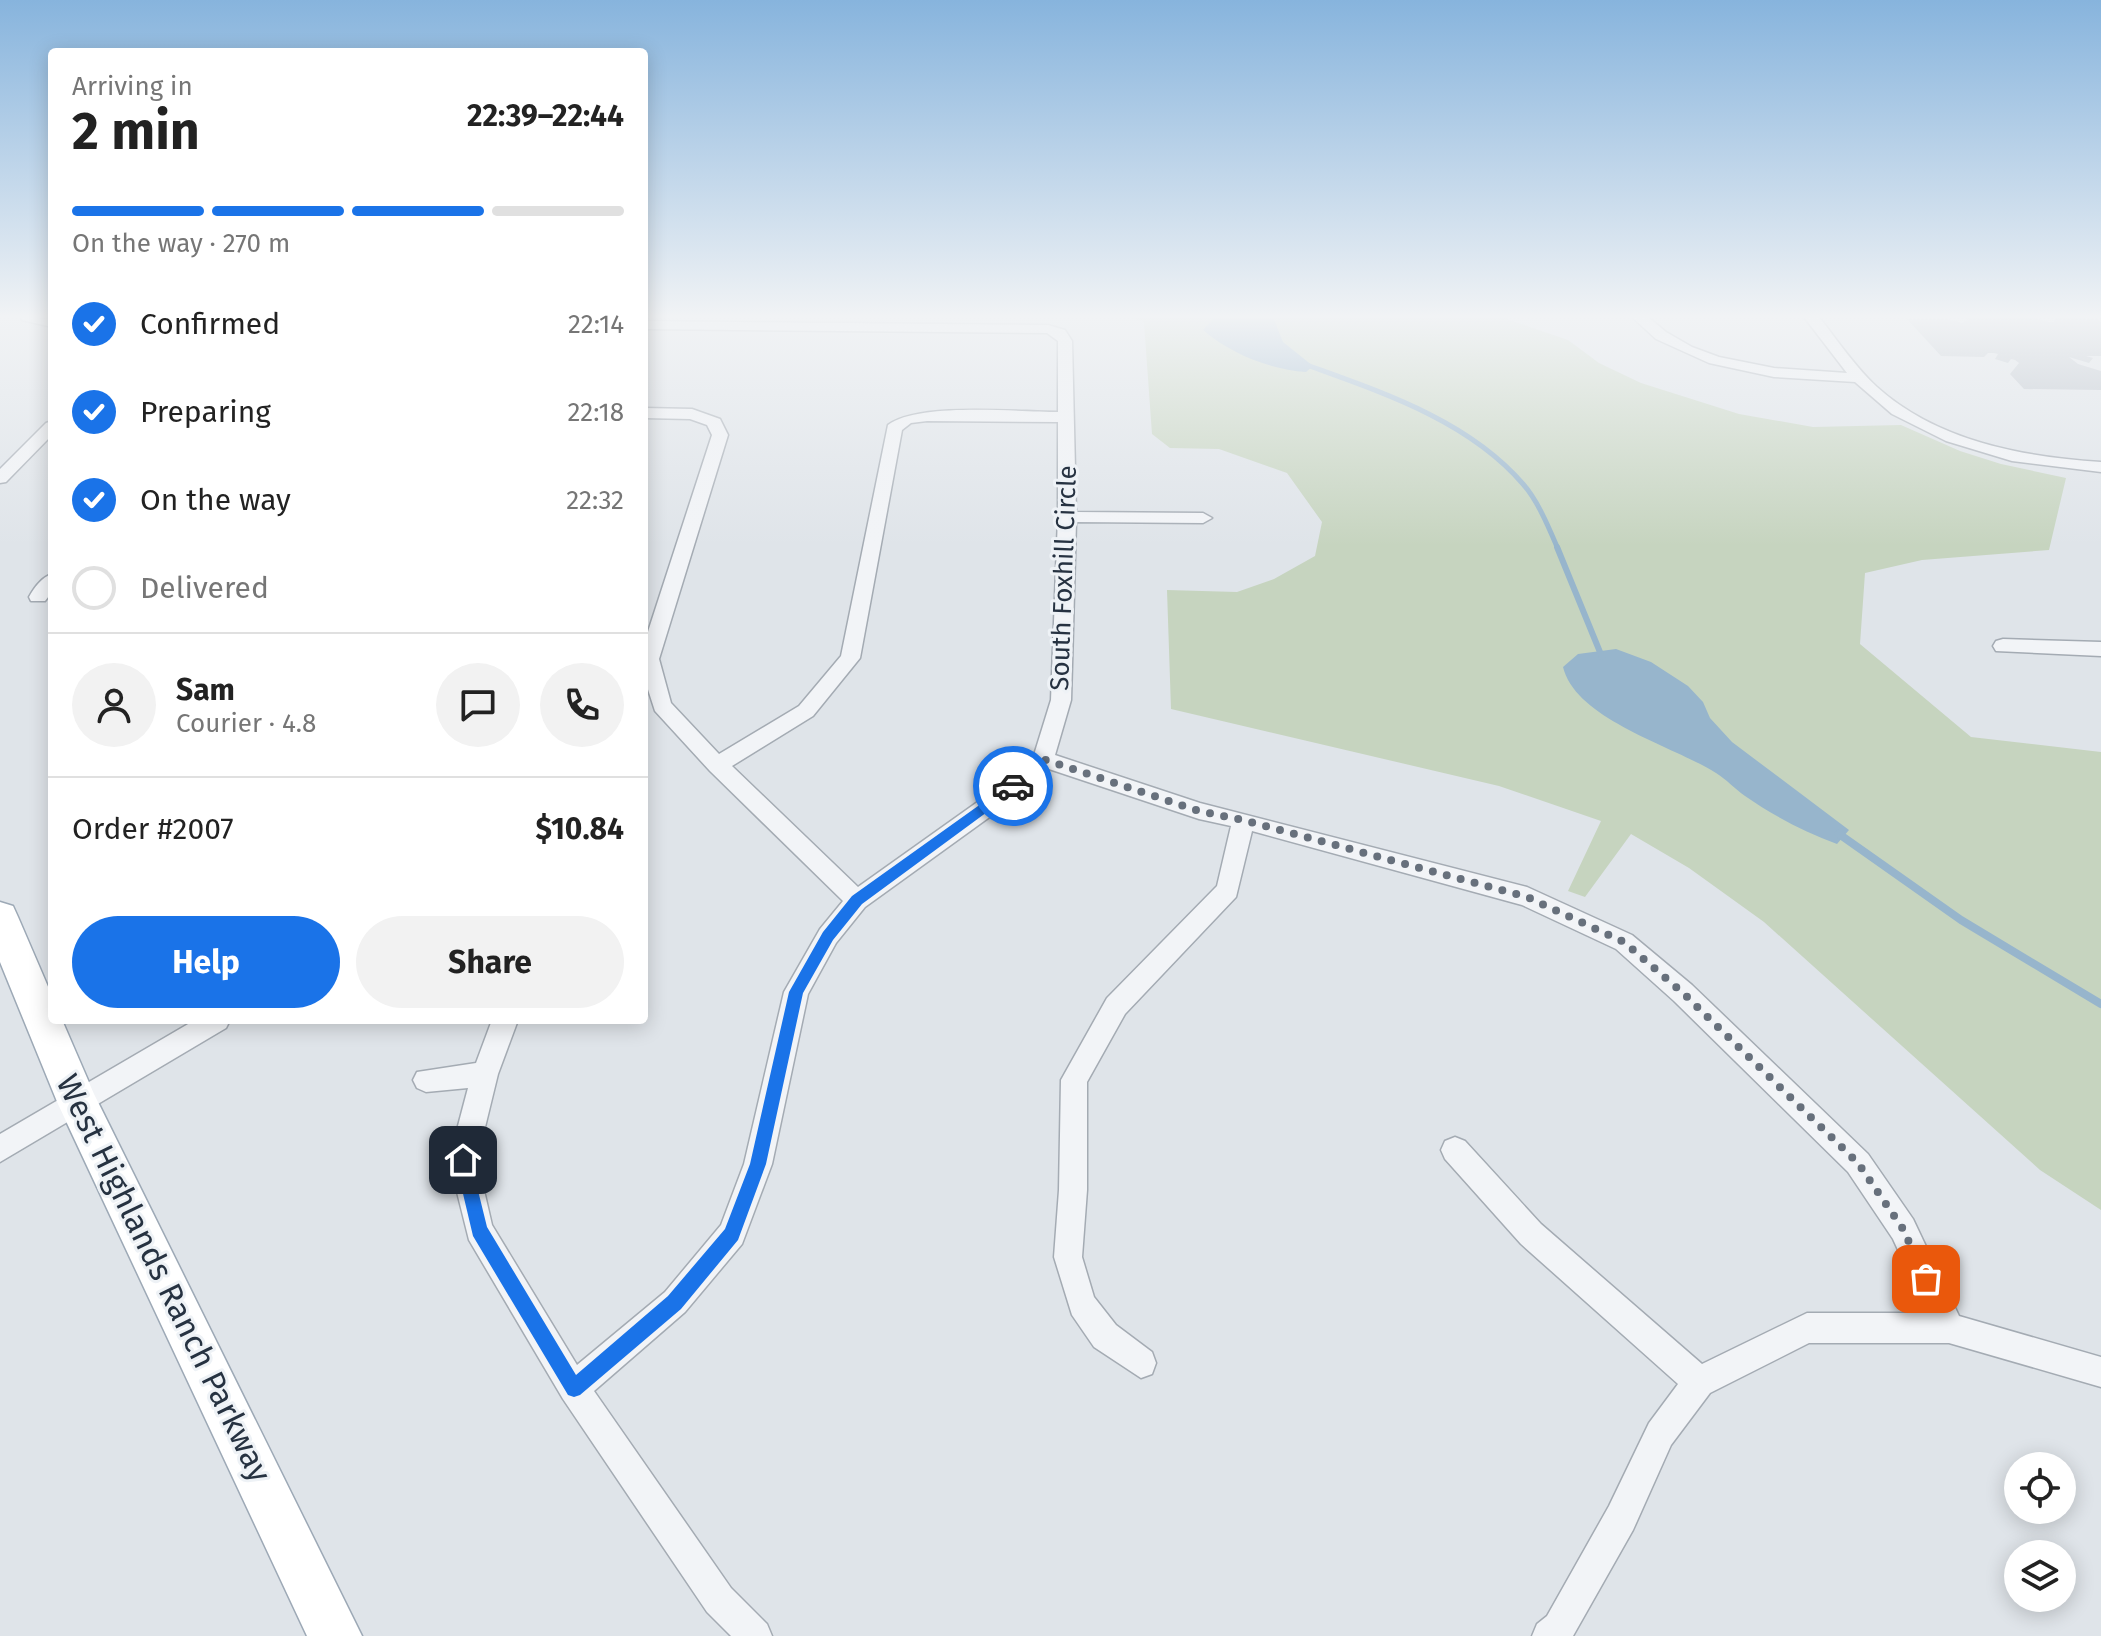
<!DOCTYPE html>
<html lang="en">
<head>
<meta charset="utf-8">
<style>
  :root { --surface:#fff; --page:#f2f2f2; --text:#222; --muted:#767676; --line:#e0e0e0; --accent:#1a73e8 }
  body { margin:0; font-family:"Fira Sans",sans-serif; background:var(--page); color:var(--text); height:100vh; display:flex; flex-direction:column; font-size:30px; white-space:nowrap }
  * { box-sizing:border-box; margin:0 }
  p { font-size:26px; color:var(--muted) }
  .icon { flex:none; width:44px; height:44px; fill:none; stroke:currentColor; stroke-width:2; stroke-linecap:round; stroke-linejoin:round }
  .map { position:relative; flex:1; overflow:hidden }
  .sheet { position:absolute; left:48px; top:48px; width:600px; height:976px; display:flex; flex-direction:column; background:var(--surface); border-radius:8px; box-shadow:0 4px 20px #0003 }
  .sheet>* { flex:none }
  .tools { position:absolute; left:2004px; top:1452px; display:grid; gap:16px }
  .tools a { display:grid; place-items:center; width:72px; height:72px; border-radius:50%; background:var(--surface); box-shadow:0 4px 20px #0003; font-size:40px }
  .pin { position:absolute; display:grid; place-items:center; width:68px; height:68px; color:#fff; margin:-34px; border-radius:16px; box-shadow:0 4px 12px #0006 }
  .courier { position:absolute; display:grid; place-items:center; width:80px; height:80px; margin:-40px; border:6px solid #1a73e8; border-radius:50%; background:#fff; color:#222; box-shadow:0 2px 10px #0007 }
  .overview em { font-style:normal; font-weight:700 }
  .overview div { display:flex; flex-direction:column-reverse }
  .overview { display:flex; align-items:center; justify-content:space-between; height:136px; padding:0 24px }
  h1 { font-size:52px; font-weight:700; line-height:60px }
  .bar { display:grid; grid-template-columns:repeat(4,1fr); gap:12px 8px; align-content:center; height:96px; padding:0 24px }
  .bar i { height:10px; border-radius:6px; background:var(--line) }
  .bar .selected { background:var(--accent) }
  .bar p { grid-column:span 4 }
  .line { display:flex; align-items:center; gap:20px; padding:0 24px; border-top:2px solid var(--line) }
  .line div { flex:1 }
  .round { display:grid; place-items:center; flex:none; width:84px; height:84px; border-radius:42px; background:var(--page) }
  ol { padding:0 24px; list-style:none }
  li { display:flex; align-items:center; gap:24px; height:88px }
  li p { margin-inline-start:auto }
  li .icon { padding:8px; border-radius:50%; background:var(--accent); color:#fff; stroke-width:4 }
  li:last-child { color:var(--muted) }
  li i { width:44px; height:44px; border:4px solid var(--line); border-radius:50% }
  .cta { display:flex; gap:16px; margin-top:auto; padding:16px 24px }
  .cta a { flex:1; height:92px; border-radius:48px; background:var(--accent); color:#fff; font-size:32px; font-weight:700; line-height:92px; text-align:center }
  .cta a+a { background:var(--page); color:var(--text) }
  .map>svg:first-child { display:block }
</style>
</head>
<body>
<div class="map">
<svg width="2101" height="1636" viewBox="0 0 2101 1636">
  <rect width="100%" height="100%" fill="#dfe4e9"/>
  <path fill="#c6d4bf" d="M1130 317H1501L1568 340 1599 363 1641 383 1739 414 1813 427 1901 425 1960 451 2001 464 2066 478 2049 550 1922 560 1865 573 1860 644 1971 737 2101 752V1210L2040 1170 1764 922 1689 868 1631 834 1585 897 1568 891 1601 821 1499 786 1171 709 1167 590 1237 592 1274 579 1315 556 1322 522 1287 473 1219 449 1170 448 1152 434 1144 322Z"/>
  <path fill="#97b5cc" d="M1215 317H1273L1283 342 1313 366 1306 372C1269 369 1231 354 1203 330Z
    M1616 649 1651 662 1688 686 1703 702 1710 718 1732 742 1849 830 1837 844C1804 832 1774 816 1745 796 1735 789 1726 779 1716 773 1674 746 1576 720 1563 667L1578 654Z"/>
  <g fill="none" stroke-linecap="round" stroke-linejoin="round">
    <path stroke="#97b5cc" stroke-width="5" d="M1304 364C1381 392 1468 420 1523 484 1538 501 1549 528 1558 549"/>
    <path stroke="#97b5cc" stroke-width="6" d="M1557 547 1602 657
      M1838 833 1842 836"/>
    <path stroke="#97b5cc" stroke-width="8" d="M1839 834 1961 920 2101 1004"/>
  </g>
  <path fill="#b5bdc6" d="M1969 317H2033L2048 322H2054L2056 318 2097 319 2101 322V356H2086L2093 358 2089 363 2069 357 2078 364 2101 371V390L2024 389 2010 374 2019 363 2015 360 2011 359 2008 363 1995 359 1998 354 1994 353H1988L1984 357 1941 356 1907 319H1948L1963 323Z"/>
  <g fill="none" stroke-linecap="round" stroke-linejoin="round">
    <g stroke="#a4abb3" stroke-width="3">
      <path id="street" d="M20 317 52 319V327L22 320Z
        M1632 317H1648L1666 332 1692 347 1719 357 1774 368 1847 373 1804 317H1819C1838 341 1856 368 1877 387 1937 441 2023 457 2101 462V472L2012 461 1946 441 1892 414 1855 382 1774 377 1709 363 1656 339Z
        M644 321 1048 325 1065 330 1072 341 1076 512 1203 513 1212 518 1203 523 1076 522 1071 700 1055 755 1200 803 1527 887 1632 935 1692 985 1868 1154 1913 1219 1959 1316 2101 1357V1387L1949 1343H1809L1710 1393 1671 1445 1633 1530 1573 1636H1532L1537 1624 1547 1616 1609 1506 1649 1423 1678 1384 1521 1244 1445 1159 1441 1150 1445 1141 1455 1137 1465 1141 1541 1224 1702 1364 1807 1313H1927L1893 1239 1848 1172 1674 1001 1616 949 1522 905 1252 831 1236 897 1125 1014 1087 1082V1190L1082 1257 1094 1297 1116 1325 1152 1352 1156 1363 1152 1374 1141 1378 1094 1347 1072 1315 1054 1257 1059 1190 1061 1080 1107 998 1217 886 1231 826 1199 819 1046 768 1009 803 865 907 836 943 808 994 772 1164 742 1244 685 1312 594 1391 731 1588 767 1624 772 1636H731L707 1612 563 1399 469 1240 449 1160 468 1088 426 1092 417 1088 413 1080 417 1072 476 1063 492 1020H518L498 1074 477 1160 492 1225 577 1365 665 1292 721 1225 744 1164 784 992 820 929 843 901 710 771 655 711 644 677V644L712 435 707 425 690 419 644 418V408L692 409 720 419 728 435 659 659 671 703 719 754 799 706 841 656 888 425C919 402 1017 412 1058 412V341L1047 333 644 329ZM927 421 1058 422V517L1051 700 1034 755 993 791 858 887 732 766 813 716 860 658 902 430 911 423Z
        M52 421V435L6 482 0 483V469L46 423Z
        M52 574V592L45 601H31L29 597C34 588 42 577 52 574Z
        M2003 639 2101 642V656L1996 651 1993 646 1996 641Z
        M195 1020H230L226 1028 0 1162V1134Z"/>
    </g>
    <g stroke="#9da9b6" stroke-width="3">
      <path id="primary" d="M0 902 13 906 18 917 52 996V1020H62L94 1094 362 1636H307L58 1104 0 962Z"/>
    </g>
    <use href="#street" fill="#f2f4f7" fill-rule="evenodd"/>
    <use href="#primary" fill="#fff" fill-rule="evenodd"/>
  </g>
  <linearGradient id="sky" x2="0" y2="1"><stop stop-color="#87b4dd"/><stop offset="0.58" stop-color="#f1f3f5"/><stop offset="1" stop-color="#f1f3f5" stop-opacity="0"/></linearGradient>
  <rect width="2101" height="546" fill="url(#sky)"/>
  <path fill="#1a73e8" d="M1013 781 1017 783V790L862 904 833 940 803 993 766 1164 738 1240 681 1309 580 1395 574 1397 568 1395 473 1236 455 1160 458 1154H469L487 1227 576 1375 668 1296 725 1229 750 1164 789 992 823 932 852 896Z"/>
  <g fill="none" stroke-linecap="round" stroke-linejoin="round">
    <path stroke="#67707c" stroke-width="8" stroke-dasharray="0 14.4" d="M1013 786 1043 759 1199 811 1243 820 1527 897 1624 942 1683 993 1858 1163 1903 1229 1926 1279"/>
  </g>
  <g text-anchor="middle" stroke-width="6" stroke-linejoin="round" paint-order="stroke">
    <g font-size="26" fill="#263241" stroke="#eef2f6">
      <text transform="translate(1063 578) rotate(-88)" y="9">South Foxhill Circle</text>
    </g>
    <g font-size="32" fill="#263241" stroke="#eef2f6">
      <text transform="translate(164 1278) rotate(64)" y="11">West Highlands Ranch Parkway</text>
    </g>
  </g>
</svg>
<div class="tools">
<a><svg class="icon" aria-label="locate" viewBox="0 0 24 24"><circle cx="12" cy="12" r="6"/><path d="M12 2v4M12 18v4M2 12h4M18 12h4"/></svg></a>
<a><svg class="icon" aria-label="layers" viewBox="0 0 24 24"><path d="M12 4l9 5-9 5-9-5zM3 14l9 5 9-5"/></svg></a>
</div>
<div class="pin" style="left:1926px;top:1279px;background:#ea580c"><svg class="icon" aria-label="bag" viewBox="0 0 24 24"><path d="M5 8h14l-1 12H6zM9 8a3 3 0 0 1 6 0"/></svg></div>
<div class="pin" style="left:463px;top:1160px;background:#1f2937"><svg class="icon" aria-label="home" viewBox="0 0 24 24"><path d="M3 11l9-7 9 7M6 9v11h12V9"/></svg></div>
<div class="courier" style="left:1013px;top:786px"><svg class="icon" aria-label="car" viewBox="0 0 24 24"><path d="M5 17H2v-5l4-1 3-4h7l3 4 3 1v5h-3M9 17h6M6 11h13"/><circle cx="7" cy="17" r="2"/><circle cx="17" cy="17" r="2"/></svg></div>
<section class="sheet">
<div class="overview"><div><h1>2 min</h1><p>Arriving in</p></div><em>22:39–22:44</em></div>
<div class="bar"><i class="selected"></i><i class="selected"></i><i class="selected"></i><i></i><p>On the way · 270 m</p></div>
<ol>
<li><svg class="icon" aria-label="check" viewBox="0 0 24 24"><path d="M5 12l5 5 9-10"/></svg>Confirmed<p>22:14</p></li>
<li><svg class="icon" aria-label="check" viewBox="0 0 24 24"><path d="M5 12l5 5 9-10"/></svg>Preparing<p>22:18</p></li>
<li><svg class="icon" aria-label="check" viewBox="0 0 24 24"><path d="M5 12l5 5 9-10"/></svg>On the way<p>22:32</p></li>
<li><i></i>Delivered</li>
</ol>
<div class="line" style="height:144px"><a class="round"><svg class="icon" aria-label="person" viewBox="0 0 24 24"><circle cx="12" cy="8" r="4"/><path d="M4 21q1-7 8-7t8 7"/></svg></a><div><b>Sam</b><p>Courier · 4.8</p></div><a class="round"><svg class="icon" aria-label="chat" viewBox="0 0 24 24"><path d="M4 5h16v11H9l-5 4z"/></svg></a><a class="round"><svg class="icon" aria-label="phone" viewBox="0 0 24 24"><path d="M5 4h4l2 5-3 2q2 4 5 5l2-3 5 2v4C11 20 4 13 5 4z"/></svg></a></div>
<div class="line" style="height:104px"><div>Order #2007</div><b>$10.84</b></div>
<div class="cta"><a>Help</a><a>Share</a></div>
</section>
</div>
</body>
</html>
